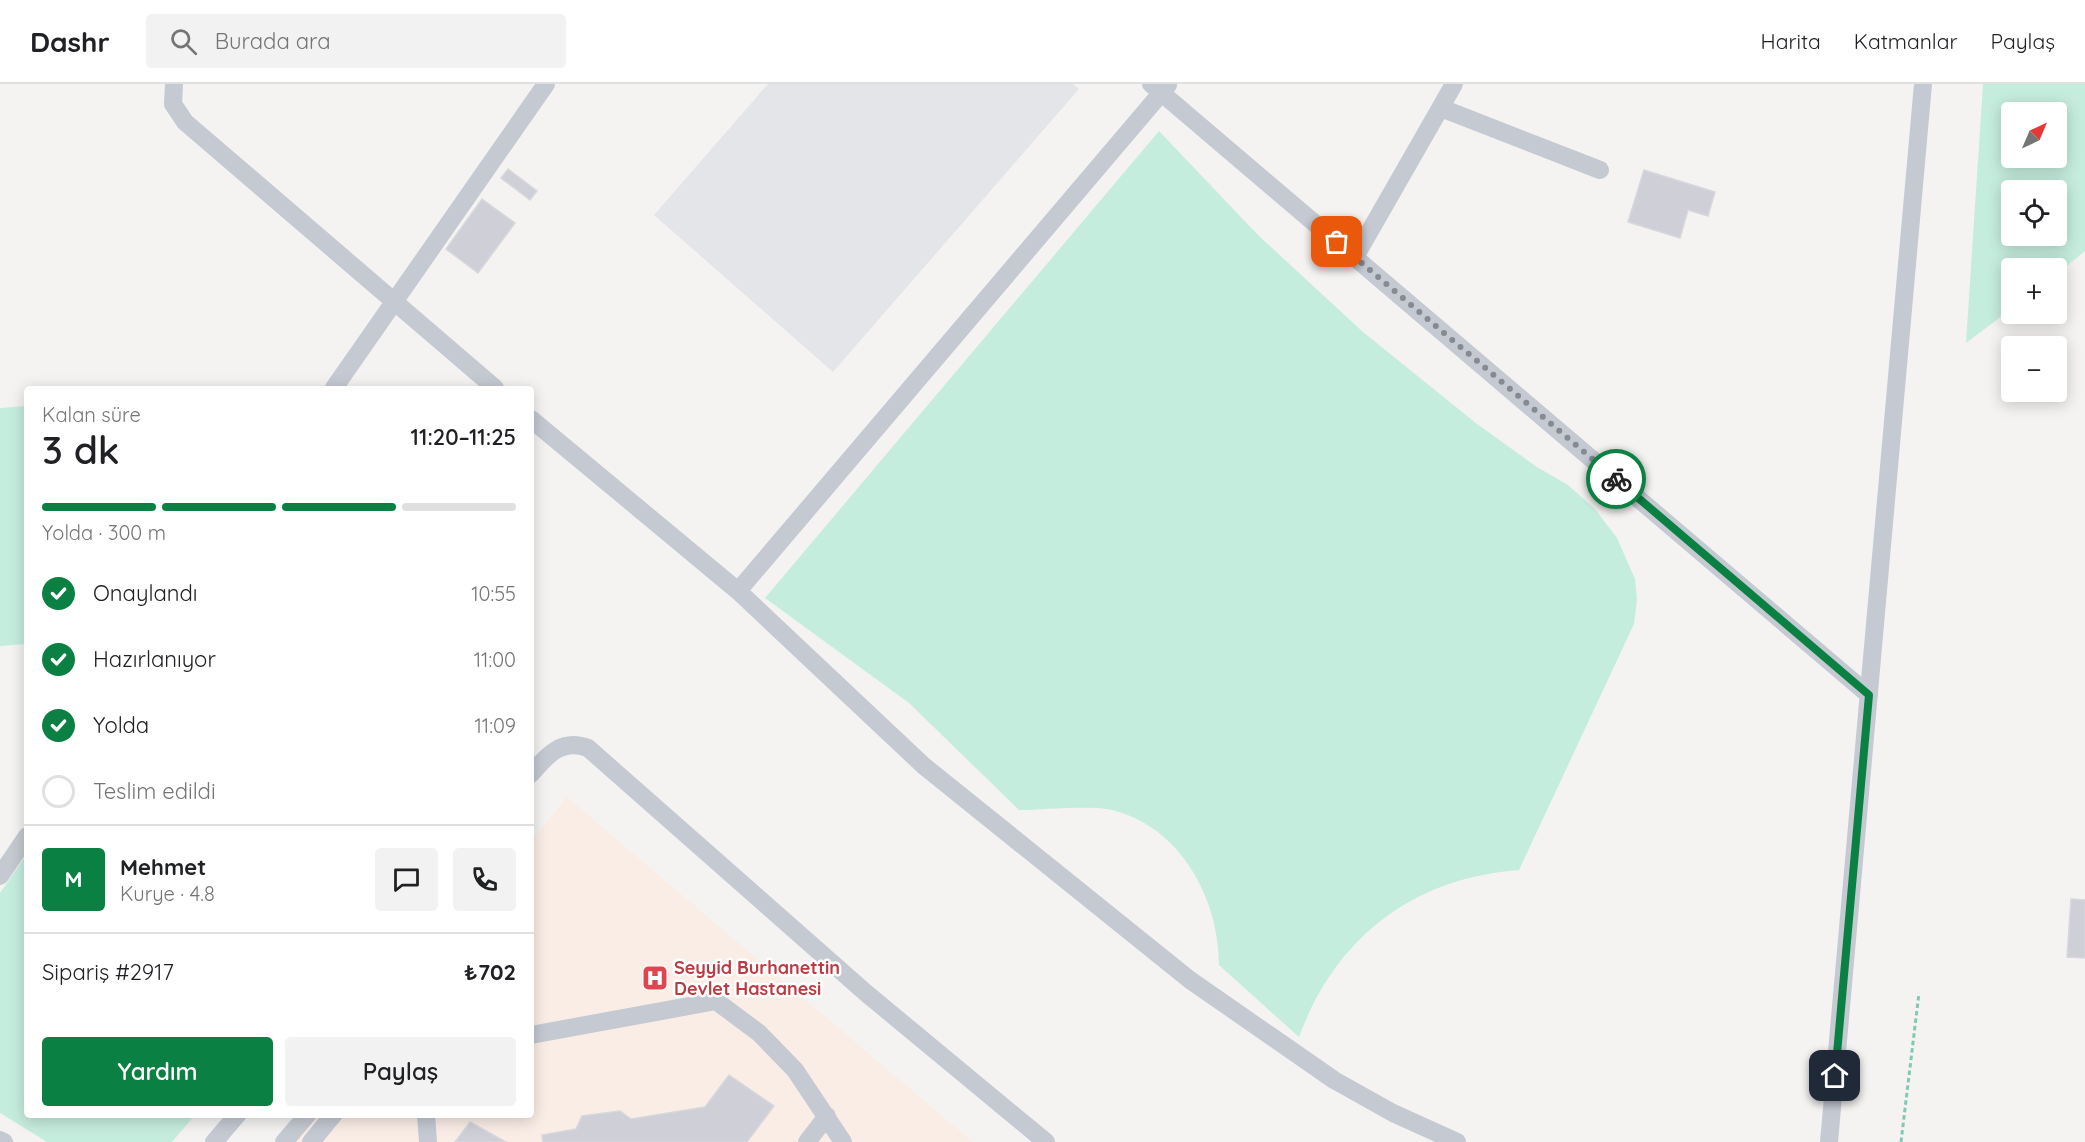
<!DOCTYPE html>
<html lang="tr">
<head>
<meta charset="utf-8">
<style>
  :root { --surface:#fff; --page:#f2f2f2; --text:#202124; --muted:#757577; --line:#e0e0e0; --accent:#0b8043 }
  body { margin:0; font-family:Quicksand,sans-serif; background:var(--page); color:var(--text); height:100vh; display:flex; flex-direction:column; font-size:22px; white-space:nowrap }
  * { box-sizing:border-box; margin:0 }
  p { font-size:20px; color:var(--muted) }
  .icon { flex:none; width:33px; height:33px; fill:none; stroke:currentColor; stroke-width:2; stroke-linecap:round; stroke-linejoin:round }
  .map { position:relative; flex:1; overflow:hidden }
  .sheet { position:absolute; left:24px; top:302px; width:510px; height:732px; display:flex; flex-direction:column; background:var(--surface); border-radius:6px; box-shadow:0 3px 15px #0003 }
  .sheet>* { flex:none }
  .needle { width:39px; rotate:44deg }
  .buttons { position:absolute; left:2001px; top:18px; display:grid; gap:12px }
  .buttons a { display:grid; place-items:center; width:66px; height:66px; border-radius:6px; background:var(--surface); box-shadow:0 3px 15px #0003; font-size:30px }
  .pin { position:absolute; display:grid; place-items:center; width:51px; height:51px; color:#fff; margin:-26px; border-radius:12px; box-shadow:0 3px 9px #0006 }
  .courier { position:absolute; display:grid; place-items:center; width:60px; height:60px; margin:-30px; border:4px solid #0b8043; border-radius:50%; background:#fff; color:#222; box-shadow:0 2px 8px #0007 }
  .summary em { font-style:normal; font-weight:600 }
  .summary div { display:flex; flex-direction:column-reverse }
  .summary { display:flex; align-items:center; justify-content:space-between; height:102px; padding:0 18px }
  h1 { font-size:39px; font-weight:600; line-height:45px }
  .bar { display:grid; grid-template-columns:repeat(4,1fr); gap:9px 6px; align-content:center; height:72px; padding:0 18px }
  .bar i { height:8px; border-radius:4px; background:var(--line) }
  .bar .current { background:var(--accent) }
  .bar p { grid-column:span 4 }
  .line { display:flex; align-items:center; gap:15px; padding:0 18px; border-top:2px solid var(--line) }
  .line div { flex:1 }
  .round { display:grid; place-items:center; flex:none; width:63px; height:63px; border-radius:6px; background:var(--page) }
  ol { padding:0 18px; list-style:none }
  li { display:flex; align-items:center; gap:18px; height:66px }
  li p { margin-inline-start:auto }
  li .icon { padding:6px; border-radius:50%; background:var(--accent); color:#fff; stroke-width:4 }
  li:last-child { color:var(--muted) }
  li i { width:33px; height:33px; border:3px solid var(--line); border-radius:50% }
  .primary-button { display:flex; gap:12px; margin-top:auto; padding:12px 18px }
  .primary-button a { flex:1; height:69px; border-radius:6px; background:var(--accent); color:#fff; font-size:24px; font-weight:600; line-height:69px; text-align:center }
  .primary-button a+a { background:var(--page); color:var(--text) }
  header { display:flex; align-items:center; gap:36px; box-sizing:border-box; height:84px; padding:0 30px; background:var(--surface); border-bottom:2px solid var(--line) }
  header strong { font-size:28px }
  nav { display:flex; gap:33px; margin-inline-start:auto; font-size:21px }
  .search { width:420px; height:54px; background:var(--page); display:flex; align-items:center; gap:15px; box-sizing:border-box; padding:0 21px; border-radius:6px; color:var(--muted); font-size:22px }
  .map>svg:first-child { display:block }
</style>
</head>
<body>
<header>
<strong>Dashr</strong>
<div class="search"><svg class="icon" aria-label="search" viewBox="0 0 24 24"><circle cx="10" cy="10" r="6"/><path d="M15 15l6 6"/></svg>Burada ara</div>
<nav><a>Harita</a><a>Katmanlar</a><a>Paylaş</a></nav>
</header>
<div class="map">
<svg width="2085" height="1058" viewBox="0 0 2085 1058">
  <rect width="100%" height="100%" fill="#f4f3f2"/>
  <path fill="#faede6" d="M567 713 973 1058H291L313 1031 531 1030V758Z"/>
  <path fill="#e4e5e9" d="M768 0H1073L1079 5 833 288 654 131Z"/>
  <path fill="#c5edde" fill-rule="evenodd" d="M1983 0H2085V167L2057 190 2056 184H2012L2011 225 1966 259ZM2012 28H2056V74H2012ZM2012 106H2056V152H2012Z
    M1159 47 1258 151 1363 248 1477 340 1537 383 1568 401 1595 425 1617 454 1635 495 1637 516 1634 540 1519 786C1413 794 1336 853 1299 953L1219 881C1219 815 1181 743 1112 726 1091 721 1043 726 1019 726L909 619 765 514Z
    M27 322V560L0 562V324Z
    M27 770V1030L195 1031 172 1058H47L0 1029V809Z"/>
  <path fill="#cfd0d7" stroke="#d7d7dd" stroke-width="1.5" d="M508 85 537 107 530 116 501 94Z
    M1644 86 1715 108 1708 132 1688 126 1680 154 1628 138Z
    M482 115 515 139 478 189 446 165Z
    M2071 815 2085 816V874L2067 873Z
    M729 991 774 1022 747 1058H543L542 1051 576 1045 582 1032 620 1027 631 1035 705 1023Z
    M470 1038 506 1058H455Z"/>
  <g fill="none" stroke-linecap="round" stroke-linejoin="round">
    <path stroke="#80c9b6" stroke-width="3" stroke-dasharray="4.5 3" stroke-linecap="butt" d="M1901 1058 1919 909"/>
    <path stroke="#c4c9d2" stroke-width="18" d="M174 0 173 20 185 38 495 304
      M1151 0 1869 611
      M1441 24 1600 86
      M1355 173 1454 0
      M334 304 546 0
      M531 335 738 507 924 682 1190 896 1334 996 1393 1029 1457 1058
      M738 507 1168 1
      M531 690C547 671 562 654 588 664L866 909 1046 1058
      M0 792 27 752
      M531 951 716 917 759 949 795 986 843 1058
      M426 1030 428 1058
      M0 1056 4 1058
      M214 1058 238 1030
      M284 1058 308 1030
      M311 1058 334 1030
      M807 1058 827 1032
      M1829 1058 1923 0"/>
  </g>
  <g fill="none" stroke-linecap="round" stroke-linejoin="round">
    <path stroke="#868a92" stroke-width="6" stroke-dasharray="0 10.8" d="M1337 158 1616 395"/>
    <path stroke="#0b8043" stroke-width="8" d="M1616 395 1869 611 1835 992"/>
  </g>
  <defs>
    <g id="hospital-square" transform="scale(1.35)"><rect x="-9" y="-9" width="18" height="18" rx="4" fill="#e0444e" stroke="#fff"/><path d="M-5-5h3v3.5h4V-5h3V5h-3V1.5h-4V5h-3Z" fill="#fff"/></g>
  </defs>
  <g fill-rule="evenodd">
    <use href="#hospital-square" x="655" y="894"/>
  </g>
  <g text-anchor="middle" stroke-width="5" stroke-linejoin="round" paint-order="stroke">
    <g font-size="18" font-weight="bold" fill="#be3a42" stroke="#fff" text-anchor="start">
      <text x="674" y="890">Seyyid Burhanettin<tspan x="674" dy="21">Devlet Hastanesi</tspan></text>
    </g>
  </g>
</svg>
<div class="buttons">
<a><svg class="needle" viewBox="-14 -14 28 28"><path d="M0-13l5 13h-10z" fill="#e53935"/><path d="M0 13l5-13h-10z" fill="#757577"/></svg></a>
<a><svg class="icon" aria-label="locate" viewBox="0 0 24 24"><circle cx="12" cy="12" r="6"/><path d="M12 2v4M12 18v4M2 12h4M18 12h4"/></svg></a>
<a>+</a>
<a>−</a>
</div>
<div class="pin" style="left:1337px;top:158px;background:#ea580c"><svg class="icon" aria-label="bag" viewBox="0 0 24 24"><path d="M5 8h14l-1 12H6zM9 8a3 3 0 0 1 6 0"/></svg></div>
<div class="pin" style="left:1835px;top:992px;background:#1f2937"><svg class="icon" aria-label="home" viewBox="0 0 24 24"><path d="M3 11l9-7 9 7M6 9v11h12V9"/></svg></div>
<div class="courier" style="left:1616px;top:395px"><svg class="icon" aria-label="bike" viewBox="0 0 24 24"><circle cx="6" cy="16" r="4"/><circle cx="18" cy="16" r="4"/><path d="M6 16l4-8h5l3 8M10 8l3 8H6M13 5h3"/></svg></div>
<section class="sheet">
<div class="summary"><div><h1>3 dk</h1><p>Kalan süre</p></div><em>11:20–11:25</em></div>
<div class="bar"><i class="current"></i><i class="current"></i><i class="current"></i><i></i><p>Yolda · 300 m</p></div>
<ol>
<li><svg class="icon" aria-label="check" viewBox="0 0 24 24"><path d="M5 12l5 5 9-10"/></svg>Onaylandı<p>10:55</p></li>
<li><svg class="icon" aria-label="check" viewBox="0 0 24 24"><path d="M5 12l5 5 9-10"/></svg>Hazırlanıyor<p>11:00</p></li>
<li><svg class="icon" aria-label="check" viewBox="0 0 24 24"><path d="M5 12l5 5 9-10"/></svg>Yolda<p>11:09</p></li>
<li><i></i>Teslim edildi</li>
</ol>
<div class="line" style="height:108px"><b class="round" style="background:var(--accent);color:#fff">M</b><div><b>Mehmet</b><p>Kurye · 4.8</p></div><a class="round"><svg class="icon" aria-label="chat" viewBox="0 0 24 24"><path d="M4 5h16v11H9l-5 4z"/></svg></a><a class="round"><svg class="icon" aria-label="phone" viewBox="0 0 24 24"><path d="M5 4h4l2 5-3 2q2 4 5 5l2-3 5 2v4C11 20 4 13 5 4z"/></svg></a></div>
<div class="line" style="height:78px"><div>Sipariş #2917</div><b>₺702</b></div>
<div class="primary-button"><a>Yardım</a><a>Paylaş</a></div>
</section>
</div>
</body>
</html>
